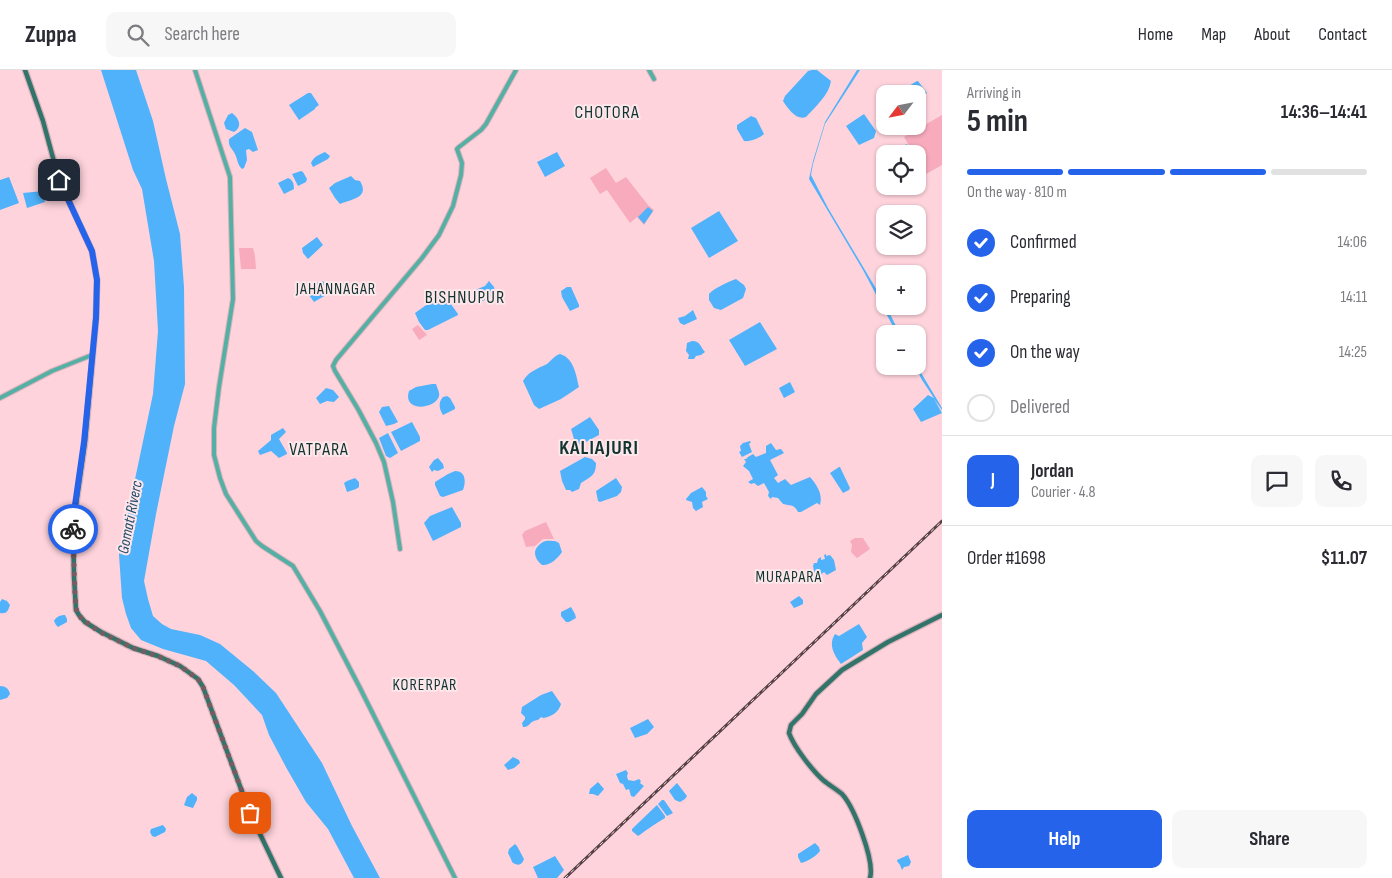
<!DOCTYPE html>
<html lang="en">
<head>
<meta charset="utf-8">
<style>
  :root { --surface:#fff; --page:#f7f7f7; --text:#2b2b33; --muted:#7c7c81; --line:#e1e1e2; --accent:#2563eb }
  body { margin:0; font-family:"Sofia Sans Condensed",sans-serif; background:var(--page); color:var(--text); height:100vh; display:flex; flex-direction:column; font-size:19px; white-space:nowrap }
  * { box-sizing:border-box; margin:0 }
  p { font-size:16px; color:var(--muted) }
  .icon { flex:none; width:28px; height:28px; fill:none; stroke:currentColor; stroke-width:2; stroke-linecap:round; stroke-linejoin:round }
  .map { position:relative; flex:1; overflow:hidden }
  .panel { display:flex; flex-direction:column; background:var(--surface); width:450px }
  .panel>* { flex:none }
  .needle { width:32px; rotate:238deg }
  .buttons { position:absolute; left:876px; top:15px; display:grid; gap:10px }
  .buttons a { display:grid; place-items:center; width:50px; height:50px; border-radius:10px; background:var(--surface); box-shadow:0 1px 4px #0004; font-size:25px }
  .pin { position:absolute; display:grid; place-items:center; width:42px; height:42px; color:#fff; margin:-21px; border-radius:10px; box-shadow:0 2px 8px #0006 }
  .courier { position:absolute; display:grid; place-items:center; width:50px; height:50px; margin:-25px; border:4px solid #2563eb; border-radius:50%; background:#fff; color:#222; box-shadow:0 1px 6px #0007 }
  .summary em { font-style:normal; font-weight:700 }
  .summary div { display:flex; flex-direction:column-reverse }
  .summary { display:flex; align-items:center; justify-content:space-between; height:85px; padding:0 25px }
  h1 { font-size:32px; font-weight:700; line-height:38px }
  .bar { display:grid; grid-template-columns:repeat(4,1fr); gap:8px 5px; align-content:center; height:60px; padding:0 25px }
  .bar i { height:6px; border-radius:4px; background:var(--line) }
  .bar .active { background:var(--accent) }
  .bar p { grid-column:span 4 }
  .line { display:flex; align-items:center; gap:12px; padding:0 25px; border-top:1px solid var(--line) }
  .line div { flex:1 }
  .round { display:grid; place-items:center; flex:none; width:52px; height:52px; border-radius:10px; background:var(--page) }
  ol { padding:0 25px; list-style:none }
  li { display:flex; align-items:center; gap:15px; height:55px }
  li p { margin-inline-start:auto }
  li .icon { padding:5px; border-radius:50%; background:var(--accent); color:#fff; stroke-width:4 }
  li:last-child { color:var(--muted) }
  li i { width:28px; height:28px; border:2px solid var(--line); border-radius:50% }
  .button { display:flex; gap:10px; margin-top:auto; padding:10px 25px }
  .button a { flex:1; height:58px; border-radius:10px; background:var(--accent); color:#fff; font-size:20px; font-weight:700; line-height:58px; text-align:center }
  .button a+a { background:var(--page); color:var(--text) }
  header { display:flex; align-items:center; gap:30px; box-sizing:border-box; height:70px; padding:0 25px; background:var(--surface); border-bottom:1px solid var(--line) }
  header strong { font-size:24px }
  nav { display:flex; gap:28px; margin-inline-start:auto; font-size:18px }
  .search { width:350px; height:45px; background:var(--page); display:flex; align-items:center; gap:12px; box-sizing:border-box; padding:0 18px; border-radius:10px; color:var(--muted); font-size:19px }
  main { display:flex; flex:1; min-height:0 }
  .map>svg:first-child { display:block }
</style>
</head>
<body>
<header>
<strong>Zuppa</strong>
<div class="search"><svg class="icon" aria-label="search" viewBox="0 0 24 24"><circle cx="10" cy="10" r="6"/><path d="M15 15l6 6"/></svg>Search here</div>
<nav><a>Home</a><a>Map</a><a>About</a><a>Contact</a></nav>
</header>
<main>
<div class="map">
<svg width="942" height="808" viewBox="0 0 942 808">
  <rect width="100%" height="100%" fill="#fed3dc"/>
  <path fill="#f7abbd" d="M942 45V95L926 104 918 90V84H914L904 67Z
    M606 98 616 113 626 107 648 135 654 140 644 155 637 147 630 153 607 120 600 124 590 108Z
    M239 178H253L255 186 256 199H241Z
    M418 255 427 265 419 270 412 259Z
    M546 452 554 469H543L535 476 526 477 522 465 525 461Z
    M855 468H863L870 479 857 488 851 482 852 475 850 471Z"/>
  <path fill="#50b2fa" d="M101 0H136L153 51 166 109 180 164 184 217 185 314 174 356 156 444 144 511 148 529 153 546 162 554 171 559 200 565 220 574 253 601 276 623 322 693 352 756 380 808H354L328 759 306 732 287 699 269 665 262 645 234 615 206 591 163 579 141 570 131 558 126 544 122 528 119 485 153 324 158 261 154 191 142 119 133 100Z
    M812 0H817L831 11C829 25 815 37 806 47 797 51 788 39 783 31L785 26 808 1Z
    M857 0H860L825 54 813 94 811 105 828 138 884 232 900 264H897L863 200 809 109 813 91 825 52Z
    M917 11H918L927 23 918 30V24H906L904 19Z
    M308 23H311L319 35 315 38V39L299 50 289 35Z
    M232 43C239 48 243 57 234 62L226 59 224 53 228 45Z
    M864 44 876 61 874 68 859 75 846 56Z
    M751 46 756 48 764 64C760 68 750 72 744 71L737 59V55Z
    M245 58 252 62 258 80 253 82 249 79 246 80 247 90 244 98 242 99C237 94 238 90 235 84 232 78 228 77 229 69Z
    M907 74 912 84H887Z
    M325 82 330 86 328 89 313 97 311 93C314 86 319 85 325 82Z
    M557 82 565 96 545 107 537 92Z
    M301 101 303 102 307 109 306 112 298 116 292 104Z
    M351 106 355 110 360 111C370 128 352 129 340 134L335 128 329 118 335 113Z
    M9 107 19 133 0 140V110Z
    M288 108C293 110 294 114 294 119L284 124 278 113Z
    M43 121 45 132 27 138 23 123Z
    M648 137 653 141 644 154 638 147Z
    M719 141 738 171 709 188 691 158Z
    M317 167 323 175 308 189 303 183 302 178Z
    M736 209 744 215 746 219 743 228 721 240 714 238 709 230V224C714 218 728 212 736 209Z
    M323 211 330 220 326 225 314 232 306 221 316 213Z
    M489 211 494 217 495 223 490 228 482 231 480 226 476 227 473 223 475 220 485 216Z
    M567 217H571L579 235V237L570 241 562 227 561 221Z
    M443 223 458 244V245L428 260H425L419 252 415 243Z
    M693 240 697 249 684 255 680 253 678 248 685 246Z
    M760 252 777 279 745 296 729 270Z
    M692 271C701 271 700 277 705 282L701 285 696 286 694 289H688L689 285 686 281 687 273Z
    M560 284C574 288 576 305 579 317L561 329 539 339 534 335 523 311C529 301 537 299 547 294 552 290 554 286 560 284Z
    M915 296H917L942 338V340L934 329 942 343 921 352 913 339 928 325 934 328 922 310Z
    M790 312 795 322 784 328 779 318Z
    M432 314H436C437 318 440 322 439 326 436 339 402 343 409 321L416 317Z
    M326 318 333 320 339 327 334 332 327 331 320 334 316 328Z
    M447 326 450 328 455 337V339L443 345C439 338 438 333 443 327Z
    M389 336 398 352 394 354 386 356 379 342 382 337Z
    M590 347 599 360V365L580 375 574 369 571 359Z
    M412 352 420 367V371L401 381 391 362Z
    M283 358 286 362 279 369 287 383V384L279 388 271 381 260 385 258 381 271 370V365Z
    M388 363 398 383 390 388 386 386 379 368Z
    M750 371 751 372 749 374 752 382 742 387 739 382 741 381 740 376 743 373Z
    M771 373 776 380 781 379 784 383 770 390 778 405 774 408 778 413 785 409 791 415 810 407C817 415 823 424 820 435L817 433 801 442H798C794 434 791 436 783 434L778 428 772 427 771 429 768 426 769 422 764 413 758 416 754 413 751 414 748 412 753 409 749 401 743 396 746 392 744 389H746L748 387 753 384 756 387 766 383V376Z
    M585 387 592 389 596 393C596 406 590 407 581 413L579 419 572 422 570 420H566L562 411 560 401Z
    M438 388 443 394 444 398 438 401 434 400 432 402 429 397 434 390Z
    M839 397H840L850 418 849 420 843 423 830 403Z
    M455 401C466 401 466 412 463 420L443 427 440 426 435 415V412L448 404Z
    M355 408 359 412V417L356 419 347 422 344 413 347 411Z
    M616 408 622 417 621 422 617 426 600 432 598 431 596 421Z
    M702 417 706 422V426L708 429 702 432 703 437 696 441 693 438 692 432 686 430V429L691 423Z
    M452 437 461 453V457L433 471 424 453 430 446Z
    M555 471 559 473 562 482C558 488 550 496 542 495 533 487 532 479 543 472 546 470 552 471 555 471Z
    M826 484V486L830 485 834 490 836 500 827 505 824 502 817 508 814 502 810 501H814L813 496 814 493H817L818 489 821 487V490L825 489 824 485Z
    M799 526 803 530V534L799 536 794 538 790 532Z
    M2 529 7 531 10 535C8 541 7 544 0 543V532Z
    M571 537 575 544 576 548 569 552H566L561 546V542Z
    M65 545 67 549V552L58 557 56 555 54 551C56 547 60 545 65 545Z
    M859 554 867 567 862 573 863 580 841 594C834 585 828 575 835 564L839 566Z
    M0 616C6 616 9 619 10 624L7 628 0 630Z
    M552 621 561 634C559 642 551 647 543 648L541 647C537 652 536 649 532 652 529 654 529 656 525 657H523L522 653 525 649V647L521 643 522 637 541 625Z
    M648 649 654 657 647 664 635 668 630 658Z
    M513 687 519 690 520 693 514 698 508 700 504 695Z
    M626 700 628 703 627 706 628 710 634 711 639 709 641 711 640 713 644 716 634 727 631 726 629 719 626 720 623 714 620 713 616 704Z
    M598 712 604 719 598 726 593 724H589L590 719Z
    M677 713 687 726 685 729 680 732 675 730 669 721Z
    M192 723 197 727V730L193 738 186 736 184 735 187 727Z
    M662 730H664L673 743 667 746 658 734Z
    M657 735 665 746V748C659 752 653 755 648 759 644 761 642 764 638 766L632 761V759Z
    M163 755 166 759 165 762 155 767 152 766 150 762 151 759Z
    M815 773 819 777 820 781C815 787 808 791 801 793L798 787V784Z
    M515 774 517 776 524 789C522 796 517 796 512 792L511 789 508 783 509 779Z
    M908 785 911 792 909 796 904 797 902 800 900 795 897 791V790Z
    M555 786 564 800 557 808H538L533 797Z"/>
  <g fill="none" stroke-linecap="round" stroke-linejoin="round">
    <g stroke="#d8b2ba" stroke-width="6">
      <path id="minor" d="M195 0 230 107 233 229 219 317 214 358V385L220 408 226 424 256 471 262 476 293 496 320 541 360 618 455 808
        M649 0 654 9
        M0 328 52 301 92 285
        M400 479 393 432 384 392 376 373 358 339 335 301 333 296 336 290 422 188 439 165 453 136 461 105 462 93 457 79 459 77 481 60 486 54 516 0"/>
    </g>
    <g stroke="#d8b2ba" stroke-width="7">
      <path id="major" d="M25 0 43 51 59 110 92 181 97 210 96 248 85 372 73 456 74 507 76 540 79 545 85 552 101 562 133 578 158 586 180 596 198 609 203 617 250 743 281 808
        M870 808C875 791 854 737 842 724 836 719 829 715 823 710 812 700 794 677 789 663L791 655 802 644 816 624 842 600 888 572 942 545"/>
    </g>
    <use href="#minor" stroke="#54b0a4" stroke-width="4"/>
    <use href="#major" stroke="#32736a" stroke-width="4.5"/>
    <g stroke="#584146" stroke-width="3">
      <path id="rail" d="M565 808 942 451"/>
    </g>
    <use href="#rail" stroke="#fde7eb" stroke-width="1" stroke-dasharray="4" stroke-linecap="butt"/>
  </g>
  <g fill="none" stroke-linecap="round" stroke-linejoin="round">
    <path stroke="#765b61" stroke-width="5" stroke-dasharray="0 9" d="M73 459 75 527 77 543 82 549 100 562 133 578 158 586 180 596 198 609 203 617 250 743"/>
    <path stroke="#2563eb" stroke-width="6" d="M59 110 92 181 97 210 96 248 84 372 75 435 73 459"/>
  </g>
  <g text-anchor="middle" stroke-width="4" stroke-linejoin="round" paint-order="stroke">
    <g font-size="16" letter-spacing="1" fill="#123430" stroke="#fde7eb">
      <text x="336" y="224">JAHANNAGAR</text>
      <text x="789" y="512">MURAPARA</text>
      <text x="425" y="620">KORERPAR</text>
    </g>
    <g font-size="16" font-style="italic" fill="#254c6b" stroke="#fde7eb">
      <text transform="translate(129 447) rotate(-79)" y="6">Gomati Riverc</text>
    </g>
    <g font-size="18" letter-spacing="1" fill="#123430" stroke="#fde7eb">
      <text x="607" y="48">CHOTORA</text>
      <text x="465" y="233">BISHNUPUR</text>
      <text x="319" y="385">VATPARA</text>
    </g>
    <g font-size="20" font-weight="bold" letter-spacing="1" fill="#123430" stroke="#fde7eb">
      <text x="599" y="384">KALIAJURI</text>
    </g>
  </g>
</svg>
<div class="buttons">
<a><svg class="needle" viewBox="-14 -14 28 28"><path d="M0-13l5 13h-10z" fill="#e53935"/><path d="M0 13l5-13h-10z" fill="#7c7c81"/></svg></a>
<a><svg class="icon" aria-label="locate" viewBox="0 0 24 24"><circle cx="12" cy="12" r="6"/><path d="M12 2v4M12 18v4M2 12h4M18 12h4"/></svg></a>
<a><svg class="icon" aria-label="layers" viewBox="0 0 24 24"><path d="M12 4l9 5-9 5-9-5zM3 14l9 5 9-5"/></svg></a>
<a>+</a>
<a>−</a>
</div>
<div class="pin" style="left:250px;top:743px;background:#ea580c"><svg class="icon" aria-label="bag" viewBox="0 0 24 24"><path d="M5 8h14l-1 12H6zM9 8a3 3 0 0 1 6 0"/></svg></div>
<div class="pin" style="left:59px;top:110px;background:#1f2937"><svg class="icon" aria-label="home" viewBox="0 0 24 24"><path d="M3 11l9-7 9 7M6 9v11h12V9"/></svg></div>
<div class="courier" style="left:73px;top:459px"><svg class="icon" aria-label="bike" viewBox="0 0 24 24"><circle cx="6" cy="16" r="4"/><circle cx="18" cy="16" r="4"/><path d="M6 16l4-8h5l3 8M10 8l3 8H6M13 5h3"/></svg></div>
</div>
<section class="panel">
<div class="summary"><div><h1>5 min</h1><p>Arriving in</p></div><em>14:36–14:41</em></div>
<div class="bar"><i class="active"></i><i class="active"></i><i class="active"></i><i></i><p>On the way · 810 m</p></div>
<ol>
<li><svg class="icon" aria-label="check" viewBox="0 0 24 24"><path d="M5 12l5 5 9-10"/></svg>Confirmed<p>14:06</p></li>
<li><svg class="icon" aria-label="check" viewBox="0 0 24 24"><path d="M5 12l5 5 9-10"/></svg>Preparing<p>14:11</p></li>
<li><svg class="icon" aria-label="check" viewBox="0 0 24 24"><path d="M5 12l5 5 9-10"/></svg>On the way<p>14:25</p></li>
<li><i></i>Delivered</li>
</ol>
<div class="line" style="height:90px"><b class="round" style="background:var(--accent);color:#fff">J</b><div><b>Jordan</b><p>Courier · 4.8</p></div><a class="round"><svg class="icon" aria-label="chat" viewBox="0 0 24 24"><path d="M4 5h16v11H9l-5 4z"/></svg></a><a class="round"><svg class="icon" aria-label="phone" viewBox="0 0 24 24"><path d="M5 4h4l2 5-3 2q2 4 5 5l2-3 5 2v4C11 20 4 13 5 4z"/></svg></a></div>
<div class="line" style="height:65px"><div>Order #1698</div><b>$11.07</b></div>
<div class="button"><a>Help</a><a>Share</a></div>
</section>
</main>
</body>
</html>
